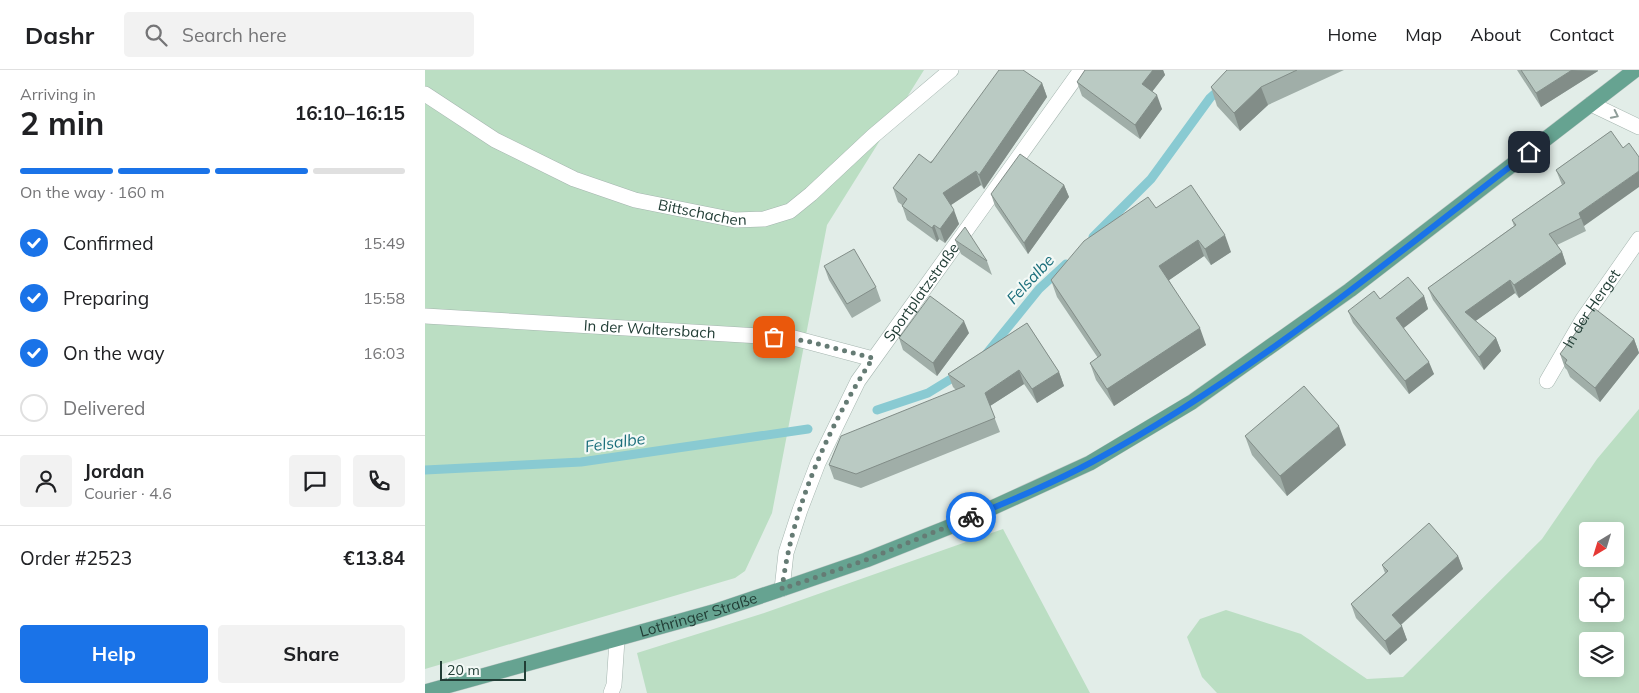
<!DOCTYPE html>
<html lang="en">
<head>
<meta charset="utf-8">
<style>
  :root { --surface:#fff; --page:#f2f2f2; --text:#202124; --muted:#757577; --line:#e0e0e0; --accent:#1a73e8 }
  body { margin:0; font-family:Mulish,sans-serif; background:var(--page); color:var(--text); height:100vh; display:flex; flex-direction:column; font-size:19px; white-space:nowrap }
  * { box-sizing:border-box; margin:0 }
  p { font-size:16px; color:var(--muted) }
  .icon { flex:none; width:28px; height:28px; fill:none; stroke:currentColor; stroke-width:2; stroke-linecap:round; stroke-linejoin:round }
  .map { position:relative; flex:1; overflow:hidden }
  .details { display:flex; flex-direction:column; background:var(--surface); width:425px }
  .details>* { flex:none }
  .needle { width:32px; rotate:218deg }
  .controls { position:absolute; left:1154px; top:452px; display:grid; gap:10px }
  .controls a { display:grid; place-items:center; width:45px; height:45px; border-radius:5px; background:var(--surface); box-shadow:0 2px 12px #0003; font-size:25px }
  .scale { position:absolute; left:15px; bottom:12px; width:86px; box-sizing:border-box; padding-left:5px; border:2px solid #223e36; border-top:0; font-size:14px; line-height:18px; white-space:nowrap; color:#223e36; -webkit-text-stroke:4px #f3f9f6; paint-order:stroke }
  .pin { position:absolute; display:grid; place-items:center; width:42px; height:42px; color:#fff; margin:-21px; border-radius:10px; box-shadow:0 2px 8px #0006 }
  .courier { position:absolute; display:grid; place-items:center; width:50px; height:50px; margin:-25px; border:4px solid #1a73e8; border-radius:50%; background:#fff; color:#222; box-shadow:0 1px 6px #0007 }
  .head em { font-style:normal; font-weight:700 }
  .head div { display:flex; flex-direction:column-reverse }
  .head { display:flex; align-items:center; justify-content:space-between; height:85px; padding:0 20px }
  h1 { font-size:32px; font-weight:700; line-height:38px }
  .bar { display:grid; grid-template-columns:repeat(4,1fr); gap:8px 5px; align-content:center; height:60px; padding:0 20px }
  .bar i { height:6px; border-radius:4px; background:var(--line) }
  .bar .selected { background:var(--accent) }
  .bar p { grid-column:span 4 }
  .line { display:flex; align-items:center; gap:12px; padding:0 20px; border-top:1px solid var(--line) }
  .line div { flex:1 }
  .round { display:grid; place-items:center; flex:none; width:52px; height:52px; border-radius:5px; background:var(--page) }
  ol { padding:0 20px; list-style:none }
  li { display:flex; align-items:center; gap:15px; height:55px }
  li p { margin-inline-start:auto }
  li .icon { padding:5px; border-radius:50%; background:var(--accent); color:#fff; stroke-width:4 }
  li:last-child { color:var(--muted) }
  li i { width:28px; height:28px; border:2px solid var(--line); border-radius:50% }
  .cta { display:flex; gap:10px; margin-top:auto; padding:10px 20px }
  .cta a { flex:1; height:58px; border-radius:5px; background:var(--accent); color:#fff; font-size:20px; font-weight:700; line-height:58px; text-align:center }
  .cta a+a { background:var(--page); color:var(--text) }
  header { display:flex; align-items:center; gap:30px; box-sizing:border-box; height:70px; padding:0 25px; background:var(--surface); border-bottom:1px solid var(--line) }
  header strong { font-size:24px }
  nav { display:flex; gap:28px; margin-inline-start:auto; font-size:18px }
  .search { width:350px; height:45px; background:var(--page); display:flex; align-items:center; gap:12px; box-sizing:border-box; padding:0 18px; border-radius:5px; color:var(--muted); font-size:19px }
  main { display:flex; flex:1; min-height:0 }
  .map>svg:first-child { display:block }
</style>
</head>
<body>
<header>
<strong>Dashr</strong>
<div class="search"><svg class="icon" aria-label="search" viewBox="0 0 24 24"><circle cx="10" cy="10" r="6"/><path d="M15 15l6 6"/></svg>Search here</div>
<nav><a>Home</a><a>Map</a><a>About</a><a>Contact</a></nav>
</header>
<main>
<section class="details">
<div class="head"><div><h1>2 min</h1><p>Arriving in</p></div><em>16:10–16:15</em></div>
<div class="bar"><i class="selected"></i><i class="selected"></i><i class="selected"></i><i></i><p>On the way · 160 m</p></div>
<ol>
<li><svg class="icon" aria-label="check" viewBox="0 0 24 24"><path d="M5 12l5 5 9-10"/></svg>Confirmed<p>15:49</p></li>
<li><svg class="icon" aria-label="check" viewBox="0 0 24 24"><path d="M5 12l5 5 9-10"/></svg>Preparing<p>15:58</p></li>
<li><svg class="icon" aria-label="check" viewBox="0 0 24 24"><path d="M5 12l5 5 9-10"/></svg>On the way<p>16:03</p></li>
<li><i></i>Delivered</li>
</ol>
<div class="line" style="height:90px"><a class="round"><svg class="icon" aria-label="person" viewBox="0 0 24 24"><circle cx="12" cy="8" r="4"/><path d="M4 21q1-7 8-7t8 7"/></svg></a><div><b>Jordan</b><p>Courier · 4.6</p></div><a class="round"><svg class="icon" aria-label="chat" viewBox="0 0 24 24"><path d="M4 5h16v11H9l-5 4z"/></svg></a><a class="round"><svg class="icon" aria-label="phone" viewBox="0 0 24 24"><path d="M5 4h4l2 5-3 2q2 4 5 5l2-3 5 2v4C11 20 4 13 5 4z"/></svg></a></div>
<div class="line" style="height:65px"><div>Order #2523</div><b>€13.84</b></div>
<div class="cta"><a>Help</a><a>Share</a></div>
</section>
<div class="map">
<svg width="1214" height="623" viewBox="0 0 1214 623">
  <rect width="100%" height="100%" fill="#e2ede8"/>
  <path fill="#bbdec3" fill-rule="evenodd" d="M0 0H499L402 155 347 443 320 501 310 508 0 599Z
    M1214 339V623H792L777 607 762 567 775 549 801 540 876 564 942 609 978 607 1117 469 1172 389ZM1190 461V489H1162V461ZM1190 516V544H1162V516ZM1190 571V599H1162V571Z
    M578 459 665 623H222L212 583 336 544Z"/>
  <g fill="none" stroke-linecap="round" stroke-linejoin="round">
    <path stroke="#89cad2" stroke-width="9" d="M668 167 726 109 785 28 796 18
      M562 283 614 219 641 194
      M452 340 503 323 534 304
      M0 400 156 392 383 359"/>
    <g stroke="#a5b5af" stroke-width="16">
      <g id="minor">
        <path id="s1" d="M0 24 70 70 149 109 210 130 310 150 339 149 365 141 386 124 448 66 526 0"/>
        <path d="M1166 34 1214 57"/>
        <path id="s2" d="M0 246 369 268 448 289"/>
        <path id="s3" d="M1122 311 1158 249 1214 169"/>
        <path id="s4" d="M357 519 361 483 375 440 393 393 433 311 656 0"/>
        <path d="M186 623 189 615 192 570"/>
      </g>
    </g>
    <g stroke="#c1c9c7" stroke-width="16">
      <g id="major">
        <path id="s5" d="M0 622 288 542 357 519 441 490 534 453 665 393 767 332 925 220 1210 0"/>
      </g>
    </g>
    <use href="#minor" stroke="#fff" stroke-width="15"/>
    <use href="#major" stroke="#66a391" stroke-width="15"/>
  </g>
  <path fill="#a0aea8" d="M660 0H738L740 5 727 22 737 39 715 69 657 26 652 12Z
    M802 0H919L843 35 815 61 792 36 786 17Z
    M1092 0H1173V1L1116 37Z
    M617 13 622 27 559 119 556 115 526 135 534 154 520 173 514 169 512 172 482 150 477 135 473 132 468 118Z
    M1186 61 1159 156 1161 161 1132 175 1137 182 1141 194 1094 228 1090 223 1050 251 1071 268 1076 281 1059 300 1008 230 1003 218 1089 156 1087 150 1137 115 1131 100Z
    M639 115 644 127 603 184 570 136 566 124Z
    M731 138 806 182 786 195 779 186 744 210 781 275 689 336 671 310 665 293 673 288 632 227 626 210Z
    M530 170 562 191 567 205 536 184Z
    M399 196 451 217 456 231 427 248 404 210Z
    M999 226 1003 239 978 258 1009 304 984 324 928 253 923 241 955 229Z
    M602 253 634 302 639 316 612 333 599 314 565 336 575 362 436 418 409 409 404 395 531 320 528 317 523 304Z
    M544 263 512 306 478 280 474 268Z
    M1209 269 1214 283 1175 332 1145 307 1142 300 1140 298 1135 284Z
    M820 366 921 375 862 426 827 385Z
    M1033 486 1038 499 976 555 982 570 965 585 931 548 926 534 960 503 957 495Z"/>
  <path fill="#828d88" d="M728 0H738L740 5 722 28 717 14Z
    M1147 0 1173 1 1116 37 1111 23Z
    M617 13 622 27 559 119 554 105Z
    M836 17 843 35 815 61 809 43Z
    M732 25 737 39 715 69 710 55Z
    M551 101 556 115 523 137 518 123Z
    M1214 101V117L1159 156 1154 143Z
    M639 115 644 127 603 184 599 173Z
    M529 140 534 154 520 173 515 159Z
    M509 155 514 169 512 172 507 158Z
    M800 165 806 182 786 195 780 179Z
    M773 170 779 186 740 213 734 196Z
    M1137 182 1141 194 1094 228 1089 215Z
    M1085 210 1090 223 1045 255 1040 242Z
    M999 226 1003 239 975 261 971 248Z
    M539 251 544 263 512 306 508 293Z
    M775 258 781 275 689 336 682 319Z
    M1071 268 1076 281 1059 300 1054 287Z
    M1209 269 1214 283 1175 332 1170 318Z
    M1004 292 1009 304 984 324 980 311Z
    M594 300 599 314 565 336 560 323Z
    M634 302 639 316 612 333 607 319Z
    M914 356 921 375 862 426 855 406Z
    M1033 486 1038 499 972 558 967 545Z
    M977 556 982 570 965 585 960 571Z"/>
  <path fill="#bacac3" stroke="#828d88" d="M574 0H598L617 13 554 105 551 101 518 123 529 140 515 159 509 155 507 158 477 136 482 129 468 118 494 84 506 93Z
    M660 0H728L717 14 732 25 710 55 652 12Z
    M802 0H872L836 17 809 43 786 17Z
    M1096 0H1147L1111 23Z
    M1186 61 1198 78 1204 73 1214 87V101L1154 143 1156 148 1124 164 1137 182 1089 215 1085 210 1040 242 1071 268 1054 287 1003 218 1091 155 1087 150 1140 113 1131 100Z
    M595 84 639 115 599 173 566 124Z
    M766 115 800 165 780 179 773 170 734 196 775 258 682 319 665 293 676 285 626 210 659 171 723 127 731 138Z
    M540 157 562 191 530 170Z
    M429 179 451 217 422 234 399 196Z
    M983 207 999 226 971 248 1004 292 980 311 923 241 949 221 955 229Z
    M505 226 539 251 508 293 474 268Z
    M1169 238 1209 269 1170 318 1140 293 1142 290 1135 284Z
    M602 253 634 302 607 319 594 300 560 323 570 348 431 404 404 395 416 366 540 316 523 304Z
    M879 316 914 356 855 406 820 366Z
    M1004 453 1033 486 967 545 977 556 960 571 926 534 963 501 957 495Z"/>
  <defs><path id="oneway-chevron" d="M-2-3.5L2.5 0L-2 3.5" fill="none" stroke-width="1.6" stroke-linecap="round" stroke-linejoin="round" transform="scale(1.25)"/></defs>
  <use stroke="#909e9a" href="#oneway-chevron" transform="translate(1190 45) rotate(26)"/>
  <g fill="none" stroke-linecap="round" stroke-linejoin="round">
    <path stroke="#657b74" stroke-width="5" stroke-dasharray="0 9" d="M349 267 382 271 448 288C403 357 367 438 357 519L441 490 546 447"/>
    <path stroke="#1a73e8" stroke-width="6" d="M546 447C587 430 628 413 667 392 824 307 963 191 1104 82"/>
  </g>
  <g text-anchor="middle" stroke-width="4.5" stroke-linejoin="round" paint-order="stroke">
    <g font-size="15" fill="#223e36" stroke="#f3f9f6">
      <text dy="5" stroke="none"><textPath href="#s1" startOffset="305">Bittschachen</textPath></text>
      <text dy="5" stroke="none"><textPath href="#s4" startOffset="332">Sportplatzstraße</textPath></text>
      <text dy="5" stroke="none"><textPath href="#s3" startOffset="85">In der Herget</textPath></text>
      <text dy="5" stroke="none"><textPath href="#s2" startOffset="225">In der Waltersbach</textPath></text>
      <text dy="5" stroke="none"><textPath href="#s5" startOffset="284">Lothringer Straße</textPath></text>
    </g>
    <g font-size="16" font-style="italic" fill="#1b6e7b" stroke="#f3f9f6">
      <text transform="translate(605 209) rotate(-47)" y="6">Felsalbe</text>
      <text transform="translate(190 372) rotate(-8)" y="6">Felsalbe</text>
    </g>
  </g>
</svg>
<div class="controls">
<a><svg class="needle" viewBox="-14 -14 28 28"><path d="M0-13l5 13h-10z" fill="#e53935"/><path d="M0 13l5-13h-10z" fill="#757577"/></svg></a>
<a><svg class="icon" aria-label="locate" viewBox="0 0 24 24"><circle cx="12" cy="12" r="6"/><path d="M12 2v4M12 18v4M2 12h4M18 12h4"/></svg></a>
<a><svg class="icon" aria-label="layers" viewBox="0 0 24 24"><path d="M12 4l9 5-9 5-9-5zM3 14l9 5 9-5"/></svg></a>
</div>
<div class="scale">20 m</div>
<div class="pin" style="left:349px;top:267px;background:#ea580c"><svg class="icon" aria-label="bag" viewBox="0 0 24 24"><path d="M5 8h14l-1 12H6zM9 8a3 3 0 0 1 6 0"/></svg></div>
<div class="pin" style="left:1104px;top:82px;background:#1f2937"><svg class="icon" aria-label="home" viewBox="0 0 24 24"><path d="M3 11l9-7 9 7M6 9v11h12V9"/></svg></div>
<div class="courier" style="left:546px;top:447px"><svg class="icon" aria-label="bike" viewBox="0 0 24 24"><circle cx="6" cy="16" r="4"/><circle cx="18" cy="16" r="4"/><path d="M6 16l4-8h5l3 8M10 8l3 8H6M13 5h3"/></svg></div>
</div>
</main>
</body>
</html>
